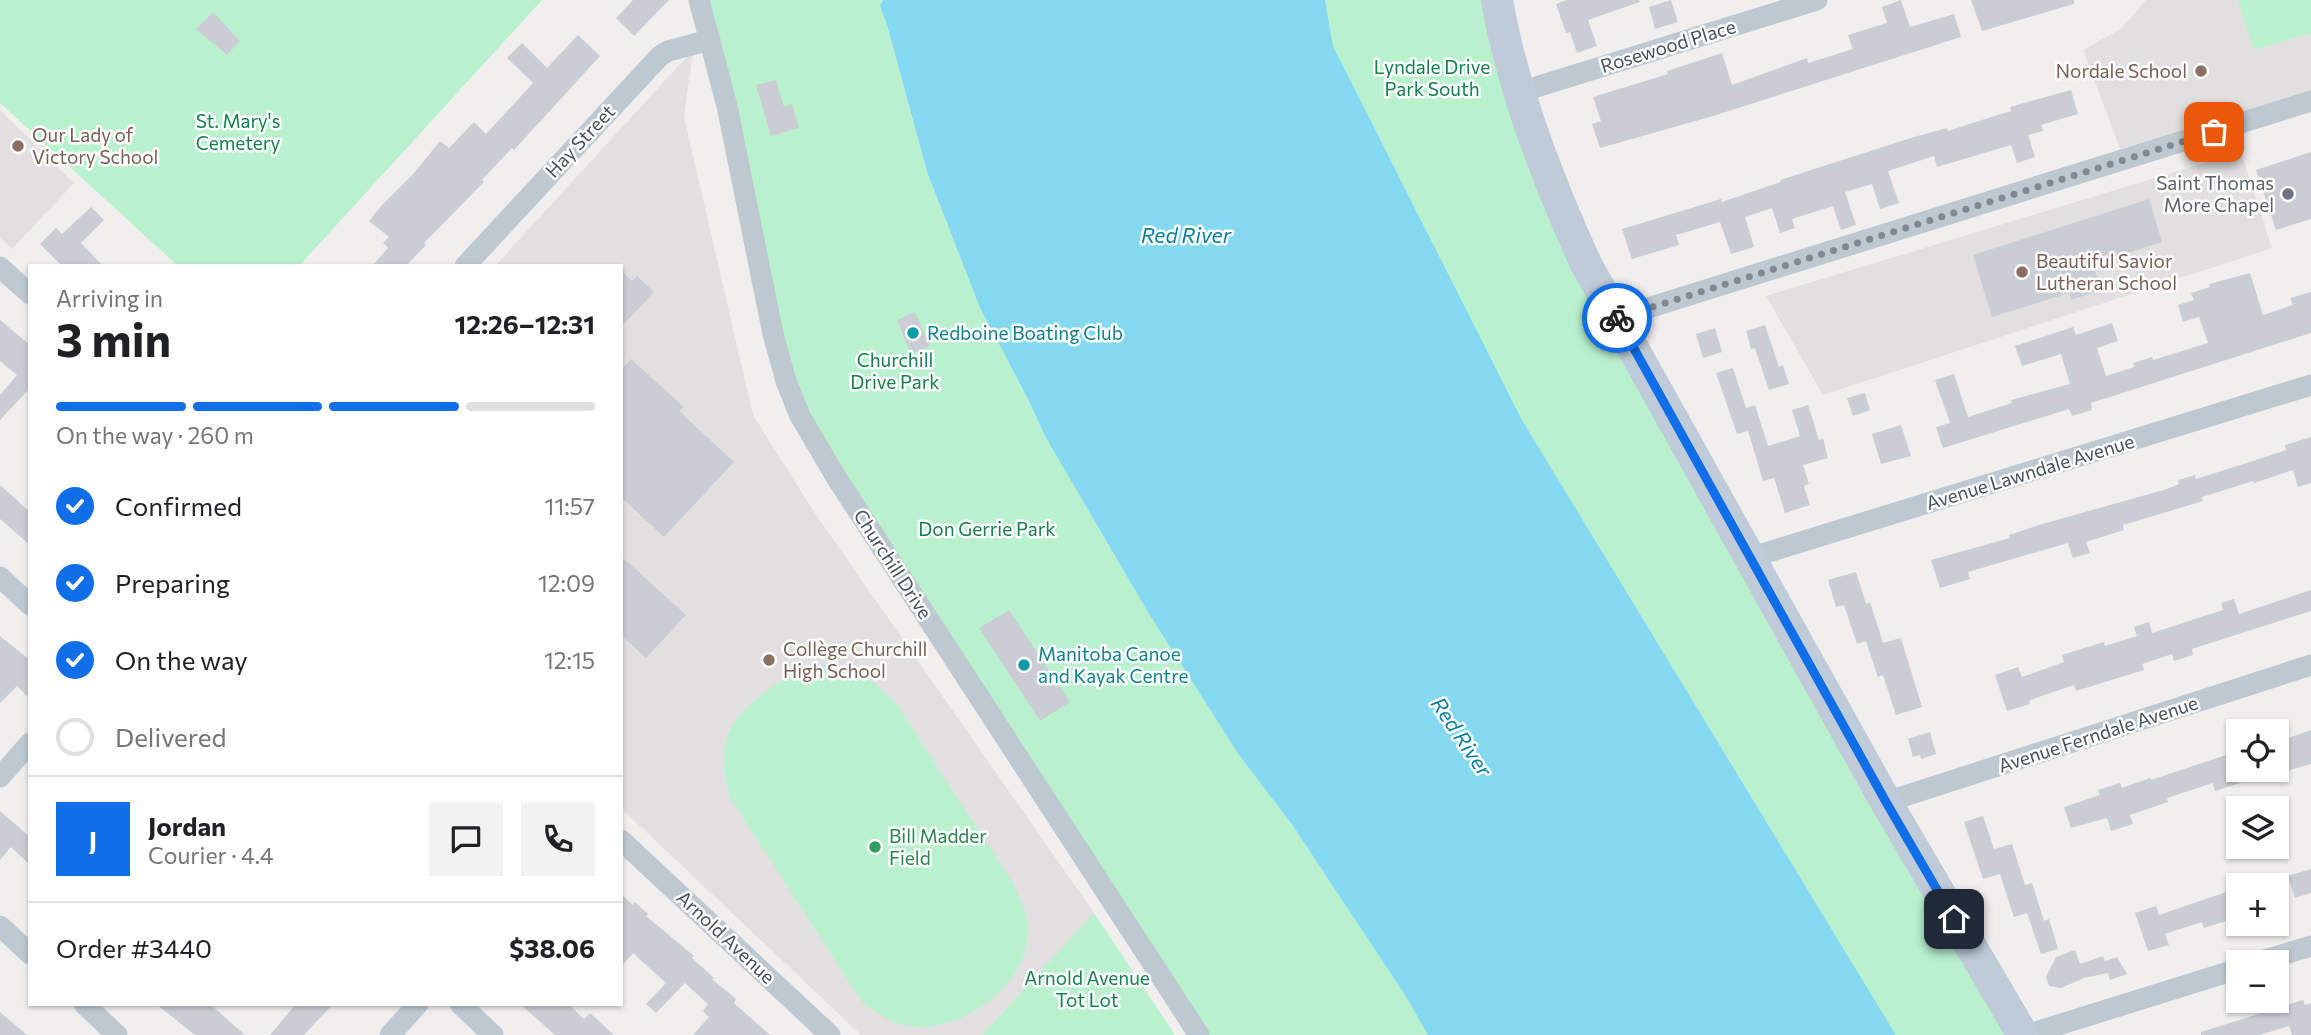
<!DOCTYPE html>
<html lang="en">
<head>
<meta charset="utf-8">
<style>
  :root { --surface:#fff; --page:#f2f2f2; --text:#202124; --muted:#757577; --line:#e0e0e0; --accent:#106ee8 }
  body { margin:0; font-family:Commissioner,sans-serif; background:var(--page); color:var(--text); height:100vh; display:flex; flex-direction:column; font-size:26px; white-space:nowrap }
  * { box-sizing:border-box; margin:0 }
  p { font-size:23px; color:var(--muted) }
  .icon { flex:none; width:38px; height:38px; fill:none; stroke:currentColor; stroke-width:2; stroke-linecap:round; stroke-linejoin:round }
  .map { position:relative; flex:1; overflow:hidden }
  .side { position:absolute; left:28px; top:264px; width:595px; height:742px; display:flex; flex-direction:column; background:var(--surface); border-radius:0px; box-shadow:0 2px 5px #0004 }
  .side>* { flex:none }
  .fabs { position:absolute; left:2226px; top:719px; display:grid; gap:14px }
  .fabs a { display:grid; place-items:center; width:63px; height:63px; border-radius:0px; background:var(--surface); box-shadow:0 2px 5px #0004; font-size:35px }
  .pin { position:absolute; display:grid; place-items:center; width:60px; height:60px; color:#fff; margin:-30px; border-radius:14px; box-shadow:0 4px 10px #0006 }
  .courier { position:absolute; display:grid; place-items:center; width:70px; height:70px; margin:-35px; border:5px solid #106ee8; border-radius:50%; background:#fff; color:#222; box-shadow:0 2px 9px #0007 }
  .headline em { font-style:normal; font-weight:700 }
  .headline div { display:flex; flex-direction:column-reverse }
  .headline { display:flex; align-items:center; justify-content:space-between; height:119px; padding:0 28px }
  h1 { font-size:46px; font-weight:700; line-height:52px }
  .bar { display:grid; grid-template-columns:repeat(4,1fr); gap:10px 7px; align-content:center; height:84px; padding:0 28px }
  .bar i { height:9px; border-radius:5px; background:var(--line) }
  .bar .active { background:var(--accent) }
  .bar p { grid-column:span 4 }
  .line { display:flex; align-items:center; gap:18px; padding:0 28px; border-top:2px solid var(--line) }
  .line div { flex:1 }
  .round { display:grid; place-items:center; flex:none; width:74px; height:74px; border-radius:0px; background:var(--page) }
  ol { padding:0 28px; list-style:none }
  li { display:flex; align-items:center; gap:21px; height:77px }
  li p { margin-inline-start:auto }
  li .icon { padding:7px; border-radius:50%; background:var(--accent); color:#fff; stroke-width:4 }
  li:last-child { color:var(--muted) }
  li i { width:38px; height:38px; border:4px solid var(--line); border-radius:50% }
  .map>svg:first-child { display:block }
</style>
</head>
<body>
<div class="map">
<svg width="2311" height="1035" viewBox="0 0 2311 1035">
  <rect width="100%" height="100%" fill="#f1eeee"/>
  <path fill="#e2dfe0" d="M2146 0H2311V93L2120 149 2083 50 2122 28Z
    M693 50 684 117 753 415 814 512 1094 913 982 1035H861L621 808V266H495Z
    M0 110 74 183 12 249 0 238Z
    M2241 152 2272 248 1823 395 1766 296Z"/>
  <path fill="#b9f1cf" d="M0 0H542L299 266H178L0 103Z
    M699 0H883L880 7 887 25 927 173 980 308 1028 399 1046 438 1149 614 1239 755 1293 826 1405 995 1428 1035H1199L800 416Z
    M1325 0H1491L1554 207 2023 1035H1896L1522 420 1333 46Z
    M2238 0H2311V33L2254 50Z
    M837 665C862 674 876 682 895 702L1013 883C1019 898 1028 913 1028 930 1029 984 963 1033 911 1026 892 1024 878 1014 862 1002L731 799C714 746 727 718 771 688 793 673 811 666 837 665Z
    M1094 913 1175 1035H982Z"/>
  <path fill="#84d9f0" d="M883 0H1325L1333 46 1522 420 1896 1035H1428L1405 995 1293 826 1239 755 1149 614 1046 438 1028 399 980 308 927 172 887 25 880 6Z"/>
  <path fill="#cacdd3" d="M633 0H669L634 36 616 18Z
    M1567 0H1639L1640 2 1588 20 1597 46 1577 53 1570 32 1566 33 1556 4Z
    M1671 0 1678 22 1655 29 1649 7Z
    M1901 0 1910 27 1954 14 1961 37 1713 116 1600 148 1592 124 1601 121 1593 97 1668 74 1667 71 1722 53 1732 85 1807 58 1808 63 1853 49 1848 35 1887 23 1882 7Z
    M1971 0H2074V4L1982 31Z
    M213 12 240 41 227 55 196 29Z
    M578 35 600 56 514 150 512 148 482 180 484 182 424 243 426 245 406 266H372L388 248 383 243 389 237 369 221 381 206 414 173 440 141 449 148 474 122 486 134 533 83 507 58 522 43 547 68Z
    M776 80 784 107 792 104 799 128 771 136 756 85Z
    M2071 90 2078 114 2041 125 2043 131 2028 135 2035 157 2017 163 2011 145 1937 167 1934 156 1888 171 1899 203 1880 209 1872 184 1845 192 1856 225 1841 230 1833 206 1792 219 1795 228 1780 233 1772 208 1745 217 1754 247 1731 254 1720 222 1676 235 1679 245 1632 259 1622 229 1721 199 1722 202 1781 182 1780 180 1914 137 1947 128 1948 131 1985 119 2011 111 2010 107Z
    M2311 152V219L2276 230 2256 170Z
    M2149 199 2162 242 2093 264 2101 290 2071 300 2069 293 1992 317 1973 255Z
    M91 207 104 220 81 243 103 266H62L40 244 56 228 62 234Z
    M621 271 632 281 637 276 654 292 621 327Z
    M2250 273 2263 315 2293 305 2290 298 2311 292V333L2091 403 2092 410 2072 416 2069 409 1943 448 1936 427 1950 423 1935 380 1954 374 1968 417 2012 403 2011 400 2070 384 2061 354 2022 366 2015 346 2073 327 2076 335 2112 323 2118 341 2097 348 2106 376 2134 367 2133 363 2152 357 2153 360 2208 343 2199 317 2183 322 2178 305 2194 300 2191 293 2210 287 2209 284Z
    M915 312 930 346 911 354 897 320Z
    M0 320 30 345V388L0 420V395L17 375 0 361Z
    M1765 325 1779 367 1783 365 1789 384 1769 390 1755 348 1751 349 1746 331Z
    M1715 328 1722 352 1703 358 1696 334Z
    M631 359 684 407 679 411 734 462 664 537 621 497V370Z
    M1733 368 1746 408 1755 405 1768 446 1800 436 1792 410 1808 405 1819 440 1823 438 1828 458 1803 465 1809 484 1804 486 1810 505 1785 513 1774 478 1763 481 1748 431 1737 434 1716 373Z
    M1865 393 1870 410 1853 416 1847 398Z
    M1901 425 1911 456 1881 464 1872 434Z
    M2311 437V483L2298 487 2293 470 2254 483 2253 481 2202 497 2203 501 2123 525 2124 530 2086 542 2090 553 2073 558 2068 543 1968 572 1970 579 1940 588 1931 560 2010 538 2009 535 2039 525 2167 489 2179 484 2178 480 2195 475 2196 479 2247 463 2286 450 2285 445Z
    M0 485 30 512V545L0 519Z
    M621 556 686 615 646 658 621 635Z
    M1856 572 1866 604 1870 602 1883 643 1901 638 1922 707 1896 715 1883 675 1878 677 1866 641 1857 644 1844 605 1836 607 1828 580Z
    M2311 590V611L2192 649 2193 655 2174 661 2172 654 2142 664 2144 670 2076 691 2074 685 2044 695 2029 701 2030 704 2007 711 1995 675 2018 667 2022 677 2064 662 2062 655 2104 642 2105 646 2137 636 2134 627 2149 622 2152 633 2223 610 2221 603 2234 599 2239 614Z
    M1009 610 1070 702 1040 721 979 628Z
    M0 636 30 660V699L17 686 0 703Z
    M2311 730V764L2277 774V742Z
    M1930 732 1936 754 1921 759 1920 755 1913 757 1908 739Z
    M2238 751V770H2271V773L2215 791 2213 783 2167 798 2168 802 2130 815 2133 824 2111 831 2107 818 2071 828 2064 807 2100 795 2098 790 2120 783 2122 788 2150 778 2151 780Z
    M0 811 30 837V865L11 847 0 860Z
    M1983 816 1994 849 2012 844 2025 885 2032 883 2044 921 2049 919 2058 949 2041 954 2027 913 2014 917 2000 874 1983 879 1964 822Z
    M2311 869V893L2295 898 2288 876Z
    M2238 888V917L2204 928 2202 922 2165 934 2169 945 2148 951 2135 913 2156 906 2159 915Z
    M621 894 633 905 635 902 648 914 646 916 694 956 692 958 714 978 712 979 736 999 734 1003 770 1035H693L709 1017 703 1011 708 1004 685 983 656 1013 646 1004 666 983 633 953 621 967Z
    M2075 950 2080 964 2103 956 2105 961 2117 957 2127 974 2110 980 2108 973 2084 978 2061 988 2049 986 2046 977 2056 957Z
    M2303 1000 2305 1005 2311 1003V1035H2292L2289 1026 2260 1035H2201V1032Z
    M156 1004H210L245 1035H195Z
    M296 1004H333L304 1035H270Z
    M520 1004H568L584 1019 590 1013 614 1035H555Z
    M0 1012 27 1035H0Z"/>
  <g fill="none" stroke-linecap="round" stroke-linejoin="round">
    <path stroke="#bdc8d1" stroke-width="21" d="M699 0 727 106 773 334 786 381 800 416 836 477 1199 1035
      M1520 92 1817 0
      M465 266 660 56 668 51 710 40
      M0 267 30 294
      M1616 318 2311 101
      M1749 558 2311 385
      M0 577 30 605
      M0 777 30 743
      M1886 802 2311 665
      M621 840 830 1035
      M0 926 30 954
      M2258 962 2311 946
      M84 1004 117 1035
      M460 1004 493 1035
      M390 1035 418 1004
      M2026 1035 2238 969"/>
    <path stroke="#bfcbd8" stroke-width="32" d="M1497 0C1512 88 1549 183 1586 264L1886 802 2023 1035"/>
  </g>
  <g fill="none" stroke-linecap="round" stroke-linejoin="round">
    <path stroke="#81888f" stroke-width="7" stroke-dasharray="0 12.6" d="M1617 318 2214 132"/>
    <path stroke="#106ee8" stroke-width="9" d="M1617 318 1886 802 1954 919"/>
  </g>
  <g fill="#8d6e63" stroke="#fff" stroke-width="2.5">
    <circle cx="2201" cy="71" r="7"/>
    <circle cx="18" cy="146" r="7"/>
    <circle cx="2022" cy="272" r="7"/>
    <circle cx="769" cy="660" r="7"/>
  </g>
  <circle fill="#6b7280" stroke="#fff" stroke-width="2.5" cx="2288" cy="194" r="7"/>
  <g fill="#0f9aa8" stroke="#fff" stroke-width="2.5">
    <circle cx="913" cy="333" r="7"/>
    <circle cx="1024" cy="665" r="7"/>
  </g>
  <circle fill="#2e9e5b" stroke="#fff" stroke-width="2.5" cx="875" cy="847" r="7"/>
  <g text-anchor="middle" stroke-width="5" stroke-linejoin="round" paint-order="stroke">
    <g font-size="19" fill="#45515c" stroke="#fff">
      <text transform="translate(1668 46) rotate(-17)" y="7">Rosewood Place</text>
      <text transform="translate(580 141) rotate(-47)" y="7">Hay Street</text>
      <text transform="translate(2030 472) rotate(-17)" y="7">Avenue Lawndale Avenue</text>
      <text transform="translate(893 564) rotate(57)" y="7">Churchill Drive</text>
      <text transform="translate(2098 734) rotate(-18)" y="7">Avenue Ferndale Avenue</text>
      <text transform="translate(726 937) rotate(43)" y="7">Arnold Avenue</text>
    </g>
    <g font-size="19" fill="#12814a" stroke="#fff">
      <text x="1432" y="74">Lyndale Drive<tspan x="1432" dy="22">Park South</tspan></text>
      <text x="238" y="128">St. Mary's<tspan x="238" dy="22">Cemetery</tspan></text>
      <text x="895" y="367">Churchill<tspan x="895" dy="22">Drive Park</tspan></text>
      <text x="987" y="536">Don Gerrie Park</text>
      <text x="1087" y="985">Arnold Avenue<tspan x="1087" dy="22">Tot Lot</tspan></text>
    </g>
    <g font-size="19" fill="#785e54" stroke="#fff" text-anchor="start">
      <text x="2187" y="78" text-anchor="end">Nordale School</text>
      <text x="32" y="142">Our Lady of<tspan x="32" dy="22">Victory School</tspan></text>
      <text x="2036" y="268">Beautiful Savior<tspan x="2036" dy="22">Lutheran School</tspan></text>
      <text x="783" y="656">Collège Churchill<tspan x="783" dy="22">High School</tspan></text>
    </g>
    <g font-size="19" fill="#5b616d" stroke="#fff" text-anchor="end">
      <text x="2274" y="190">Saint Thomas<tspan x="2274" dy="22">More Chapel</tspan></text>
    </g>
    <g font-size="19" fill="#0d838f" stroke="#fff" text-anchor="start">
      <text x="927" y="340">Redboine Boating Club</text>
      <text x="1038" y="661">Manitoba Canoe<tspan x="1038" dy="22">and Kayak Centre</tspan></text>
    </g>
    <g font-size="19" fill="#27864d" stroke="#fff" text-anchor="start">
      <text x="889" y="843">Bill Madder<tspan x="889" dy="22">Field</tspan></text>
    </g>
    <g font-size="21" font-style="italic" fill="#067f9f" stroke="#fff">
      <text x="1186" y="243">Red River</text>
      <text transform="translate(1461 737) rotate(56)" y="7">Red River</text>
    </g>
  </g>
</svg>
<div class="fabs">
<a><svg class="icon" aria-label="locate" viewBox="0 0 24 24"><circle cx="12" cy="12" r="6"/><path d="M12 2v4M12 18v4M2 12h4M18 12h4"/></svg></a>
<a><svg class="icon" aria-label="layers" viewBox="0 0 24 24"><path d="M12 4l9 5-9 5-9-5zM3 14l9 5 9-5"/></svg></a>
<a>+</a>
<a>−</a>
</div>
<div class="pin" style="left:2214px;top:132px;background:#ea580c"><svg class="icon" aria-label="bag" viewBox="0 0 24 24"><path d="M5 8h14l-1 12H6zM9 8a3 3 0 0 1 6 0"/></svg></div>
<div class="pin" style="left:1954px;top:919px;background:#1f2937"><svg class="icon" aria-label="home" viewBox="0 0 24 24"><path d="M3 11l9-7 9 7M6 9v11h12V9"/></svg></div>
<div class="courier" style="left:1617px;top:318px"><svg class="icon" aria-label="bike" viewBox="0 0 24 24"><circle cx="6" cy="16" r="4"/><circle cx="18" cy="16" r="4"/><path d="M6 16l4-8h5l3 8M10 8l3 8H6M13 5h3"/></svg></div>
<section class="side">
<div class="headline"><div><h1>3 min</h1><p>Arriving in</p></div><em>12:26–12:31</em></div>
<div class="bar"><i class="active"></i><i class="active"></i><i class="active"></i><i></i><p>On the way · 260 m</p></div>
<ol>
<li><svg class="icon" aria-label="check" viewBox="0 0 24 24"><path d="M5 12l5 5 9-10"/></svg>Confirmed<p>11:57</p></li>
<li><svg class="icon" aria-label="check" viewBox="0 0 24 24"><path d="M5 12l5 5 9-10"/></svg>Preparing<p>12:09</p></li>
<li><svg class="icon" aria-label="check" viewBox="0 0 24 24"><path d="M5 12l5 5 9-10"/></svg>On the way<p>12:15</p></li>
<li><i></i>Delivered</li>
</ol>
<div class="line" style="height:126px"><b class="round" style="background:var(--accent);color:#fff">J</b><div><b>Jordan</b><p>Courier · 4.4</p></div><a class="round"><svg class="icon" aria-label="chat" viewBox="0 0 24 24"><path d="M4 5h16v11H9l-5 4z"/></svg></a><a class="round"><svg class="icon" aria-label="phone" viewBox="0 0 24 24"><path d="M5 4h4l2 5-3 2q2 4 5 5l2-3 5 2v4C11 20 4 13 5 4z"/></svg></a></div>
<div class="line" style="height:91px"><div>Order #3440</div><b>$38.06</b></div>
</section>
</div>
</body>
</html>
